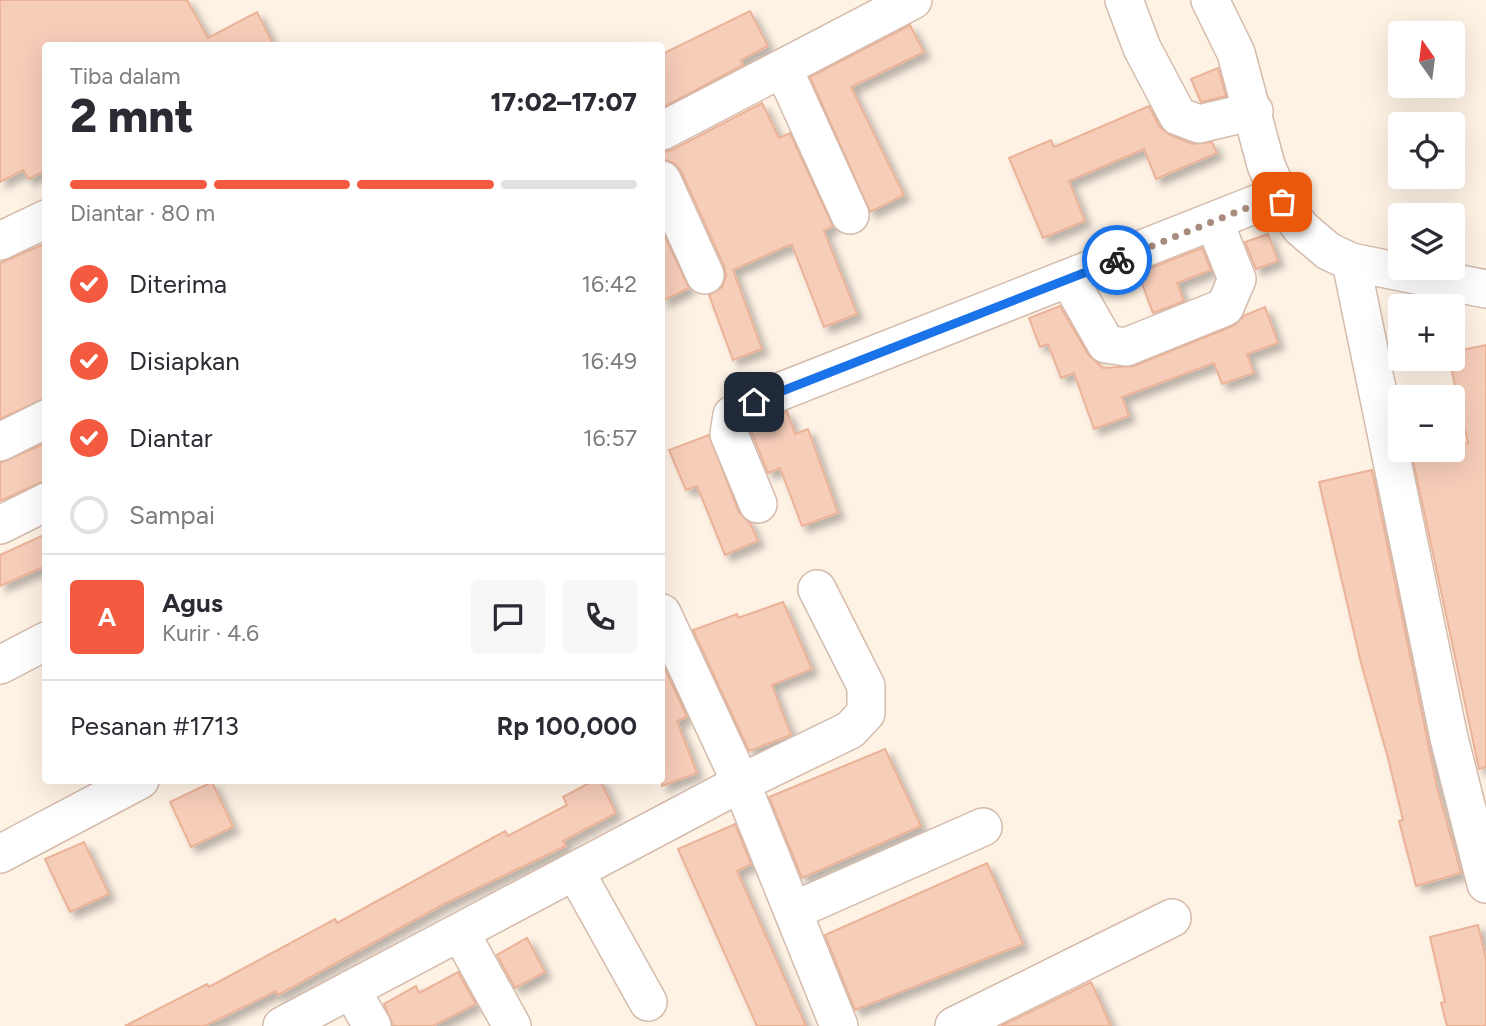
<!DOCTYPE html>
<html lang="id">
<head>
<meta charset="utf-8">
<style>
  :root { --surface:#fff; --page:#f7f7f7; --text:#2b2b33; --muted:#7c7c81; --line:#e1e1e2; --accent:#f35a3f }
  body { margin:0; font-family:Figtree,sans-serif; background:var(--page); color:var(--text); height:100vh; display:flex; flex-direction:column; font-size:26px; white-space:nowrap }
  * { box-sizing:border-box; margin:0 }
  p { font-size:23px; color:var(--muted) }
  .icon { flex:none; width:38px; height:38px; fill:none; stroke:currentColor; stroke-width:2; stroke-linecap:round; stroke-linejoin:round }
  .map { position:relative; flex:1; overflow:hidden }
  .drawer { position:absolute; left:42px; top:42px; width:623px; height:742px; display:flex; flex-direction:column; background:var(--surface); border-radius:7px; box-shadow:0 7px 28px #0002 }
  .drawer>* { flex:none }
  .needle { width:46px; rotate:346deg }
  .controls { position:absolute; left:1388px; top:21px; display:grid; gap:14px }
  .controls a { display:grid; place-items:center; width:77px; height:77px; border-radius:7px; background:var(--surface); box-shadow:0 7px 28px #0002; font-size:35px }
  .pin { position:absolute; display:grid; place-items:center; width:60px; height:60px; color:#fff; margin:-30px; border-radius:14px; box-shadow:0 4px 10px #0006 }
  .courier { position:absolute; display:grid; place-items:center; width:70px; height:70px; margin:-35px; border:5px solid #1a73e8; border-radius:50%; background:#fff; color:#222; box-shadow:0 2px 9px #0007 }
  .headline em { font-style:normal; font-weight:800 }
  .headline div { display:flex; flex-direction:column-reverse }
  .headline { display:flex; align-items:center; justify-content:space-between; height:119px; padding:0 28px }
  h1 { font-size:46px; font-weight:800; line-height:52px }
  .bar { display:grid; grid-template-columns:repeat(4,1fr); gap:10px 7px; align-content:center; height:84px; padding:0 28px }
  .bar i { height:9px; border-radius:5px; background:var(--line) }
  .bar .current { background:var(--accent) }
  .bar p { grid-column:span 4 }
  .line { display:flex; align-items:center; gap:18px; padding:0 28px; border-top:2px solid var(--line) }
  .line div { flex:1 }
  .round { display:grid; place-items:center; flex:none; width:74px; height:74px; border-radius:7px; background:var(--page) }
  ol { padding:0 28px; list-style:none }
  li { display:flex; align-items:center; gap:21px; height:77px }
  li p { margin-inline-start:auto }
  li .icon { padding:7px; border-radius:50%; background:var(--accent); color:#fff; stroke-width:4 }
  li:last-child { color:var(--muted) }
  li i { width:38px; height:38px; border:4px solid var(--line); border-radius:50% }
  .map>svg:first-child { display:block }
</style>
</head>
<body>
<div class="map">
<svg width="1486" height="1026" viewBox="0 0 1486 1026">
  <defs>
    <filter id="shadow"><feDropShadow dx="6" dy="6" stdDeviation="3.5" flood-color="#0004"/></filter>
  </defs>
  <rect width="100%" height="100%" fill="#fef2e5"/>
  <path fill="#f6cdb9" stroke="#ebb298" stroke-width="2" filter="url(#shadow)" d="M0 0H187L208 38 257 12 274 46H46V170L29 179 23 170 0 182Z
    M750 11 768 46 741 60 743 65 662 108V54Z
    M910 25 924 52 851 87 904 195 870 212 810 77Z
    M1218 68 1226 96 1201 102 1191 79Z
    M762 103 779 138 790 133 833 226 824 231 857 314 824 327 792 245 787 246 733 270 762 349 733 360 709 295 722 287 726 276 724 266 681 171 674 163 662 159V152L672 150Z
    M1149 106 1159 126 1170 135 1192 144 1212 142 1217 153 1156 179 1144 149 1069 181 1085 221 1043 238 1009 158 1051 140 1054 147Z
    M662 230 689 288 662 301Z
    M1268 234 1278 261 1256 269 1245 242Z
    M46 243V398L0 419V263Z
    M1202 248 1211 270 1177 283 1184 301 1153 313 1138 273Z
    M1060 306 1088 354 1103 368 1134 366 1233 326 1245 315 1265 307 1278 343 1247 354 1254 373 1222 384 1214 363 1122 397 1129 416 1094 429 1074 373 1061 378 1048 344 1040 347 1029 318Z
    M1486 345V767L1479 769 1413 460 1414 456 1452 450V447L1468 443 1452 372V352Z
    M787 411 795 434 808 429 838 513 802 526 780 468 768 473 751 431 763 421Z
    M709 435 739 512 750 523 758 541 725 555 697 486 686 490 669 450Z
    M46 443V480L0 501V463Z
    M1372 470 1437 787 1461 873 1416 886 1399 821 1403 820 1388 758 1361 663 1319 482Z
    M46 534V566L0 586V555Z
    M783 602 812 669 772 685 791 735 749 751 693 630 737 614 738 618Z
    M662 662 687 717 677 721 697 773 662 786Z
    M885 749 921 826 802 878 769 797Z
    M595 780H600L616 813 563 841 566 846 444 904 278 995 276 991 205 1026H125L207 984 209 987 335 919 337 923 505 831 508 836 567 805 563 797Z
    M212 782 233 827 191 847 170 802Z
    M735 824 751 864 737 871 806 1026H757L678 849Z
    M84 842 109 894 70 912 45 859Z
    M987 863 1023 944 855 1010 825 935Z
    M1478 925 1486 959V1026H1447L1441 1003 1445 1002 1430 937Z
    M527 938 545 972 515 988 497 955Z
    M458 972 476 1004 433 1026H393L384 1004 416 986 419 993Z
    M1091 982 1111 1026H1001Z"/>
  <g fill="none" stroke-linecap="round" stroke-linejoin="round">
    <g stroke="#d4bbac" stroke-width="40">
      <path id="minor" d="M1124 0 1142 48 1178 116 1199 124 1254 111
        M1210 0 1236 53 1266 165 1282 202 1301 228 1328 251 1351 262 1486 289
        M783 68 850 215
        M662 131 913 0
        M662 180 705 275
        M0 241 46 219
        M1351 262 1449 738 1486 884
        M1069 279 1106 344 1126 347 1225 307 1237 279 1214 221
        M0 442 46 419
        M758 504 729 434 732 415 754 402 1279 195
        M0 525 46 502
        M662 613 741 783 839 1026
        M0 665 46 641
        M0 854 140 780
        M575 871 648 1002
        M793 911 983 827
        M460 932 512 1026
        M351 989 372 1026
        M282 1026 741 783 850 730 866 713V686L817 589
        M954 1026 1172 918"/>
    </g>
    <use href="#minor" stroke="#fff" stroke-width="37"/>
  </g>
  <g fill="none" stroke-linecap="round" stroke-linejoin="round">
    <path stroke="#a88c7e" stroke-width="7" stroke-dasharray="0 12.6" d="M1117 260 1279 195 1282 202"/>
    <path stroke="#1a73e8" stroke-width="9" d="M754 402 1117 260"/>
  </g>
</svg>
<div class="controls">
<a><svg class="needle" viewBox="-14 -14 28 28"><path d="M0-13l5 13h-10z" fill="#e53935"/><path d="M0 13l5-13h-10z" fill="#7c7c81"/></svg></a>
<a><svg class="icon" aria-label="locate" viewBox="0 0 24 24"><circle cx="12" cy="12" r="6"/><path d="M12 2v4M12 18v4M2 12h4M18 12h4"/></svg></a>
<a><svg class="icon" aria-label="layers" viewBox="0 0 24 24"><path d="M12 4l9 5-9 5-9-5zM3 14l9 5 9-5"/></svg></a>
<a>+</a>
<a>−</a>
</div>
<div class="pin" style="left:1282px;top:202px;background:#ea580c"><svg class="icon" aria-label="bag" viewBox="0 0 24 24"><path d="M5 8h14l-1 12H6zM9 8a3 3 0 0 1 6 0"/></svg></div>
<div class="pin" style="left:754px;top:402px;background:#1f2937"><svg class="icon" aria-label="home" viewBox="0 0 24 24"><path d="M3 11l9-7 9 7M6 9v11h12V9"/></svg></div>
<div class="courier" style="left:1117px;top:260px"><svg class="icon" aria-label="bike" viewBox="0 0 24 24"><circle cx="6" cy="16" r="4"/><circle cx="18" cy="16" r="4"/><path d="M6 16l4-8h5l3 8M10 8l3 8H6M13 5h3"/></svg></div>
<section class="drawer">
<div class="headline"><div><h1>2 mnt</h1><p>Tiba dalam</p></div><em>17:02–17:07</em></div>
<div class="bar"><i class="current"></i><i class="current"></i><i class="current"></i><i></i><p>Diantar · 80 m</p></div>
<ol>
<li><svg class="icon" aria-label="check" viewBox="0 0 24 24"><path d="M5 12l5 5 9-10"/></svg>Diterima<p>16:42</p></li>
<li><svg class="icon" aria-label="check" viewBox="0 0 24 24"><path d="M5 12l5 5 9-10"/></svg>Disiapkan<p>16:49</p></li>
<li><svg class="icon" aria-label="check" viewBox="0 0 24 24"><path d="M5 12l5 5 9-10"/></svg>Diantar<p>16:57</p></li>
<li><i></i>Sampai</li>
</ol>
<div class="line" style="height:126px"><b class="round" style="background:var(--accent);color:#fff">A</b><div><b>Agus</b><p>Kurir · 4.6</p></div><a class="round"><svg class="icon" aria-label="chat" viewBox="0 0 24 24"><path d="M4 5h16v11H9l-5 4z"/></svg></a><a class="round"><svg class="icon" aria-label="phone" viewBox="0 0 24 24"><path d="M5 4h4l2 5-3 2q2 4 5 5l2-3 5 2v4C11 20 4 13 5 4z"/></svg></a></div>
<div class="line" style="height:91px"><div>Pesanan #1713</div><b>Rp 100,000</b></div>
</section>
</div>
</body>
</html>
